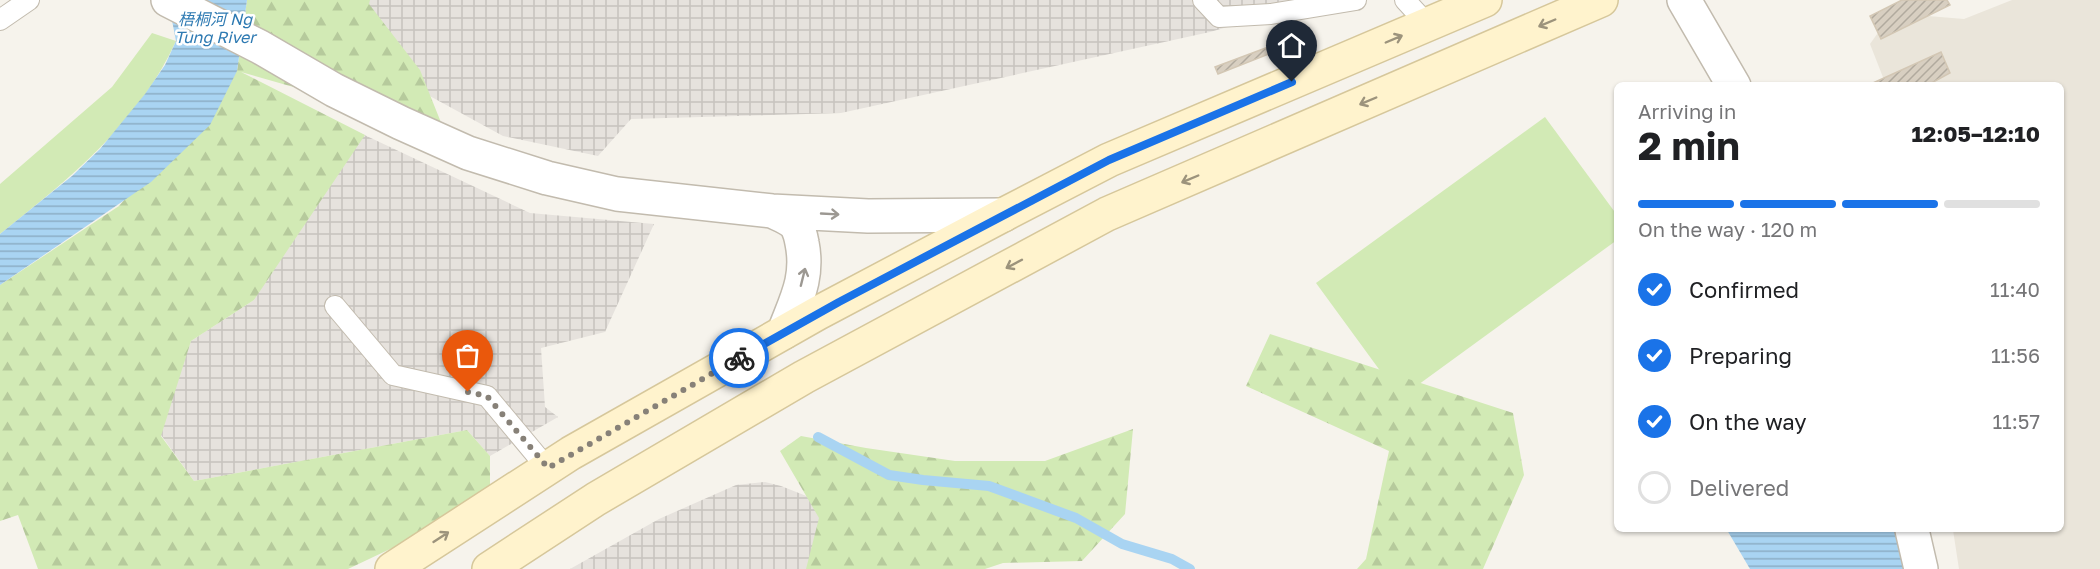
<!DOCTYPE html>
<html lang="en">
<head>
<meta charset="utf-8">
<style>
  :root { --surface:#fff; --page:#f2f2f2; --text:#202124; --muted:#757577; --line:#e0e0e0; --accent:#1a73e8 }
  body { margin:0; font-family:"Golos Text","Noto Sans SC",sans-serif; background:var(--page); color:var(--text); height:100vh; display:flex; flex-direction:column; font-size:22px; white-space:nowrap }
  * { box-sizing:border-box; margin:0 }
  p { font-size:20px; color:var(--muted) }
  .icon { flex:none; width:33px; height:33px; fill:none; stroke:currentColor; stroke-width:2; stroke-linecap:round; stroke-linejoin:round }
  .map { position:relative; flex:1; overflow:hidden }
  .details { position:absolute; left:1614px; top:82px; width:450px; height:450px; display:flex; flex-direction:column; background:var(--surface); border-radius:9px; box-shadow:0 2px 4px #0004 }
  .details>* { flex:none }
  .pin { position:absolute; display:grid; place-items:center; width:51px; height:51px; color:#fff; margin:-62px -26px; border-radius:50% 50% 50% 0; rotate:-45deg; box-shadow:0 0 6px #0007 }
  .pin .icon { rotate:45deg }
  .courier { position:absolute; display:grid; place-items:center; width:60px; height:60px; margin:-30px; border:4px solid #1a73e8; border-radius:50%; background:#fff; color:#222; box-shadow:0 2px 8px #0007 }
  .head em { font-style:normal; font-weight:700 }
  .head div { display:flex; flex-direction:column-reverse }
  .head { display:flex; align-items:center; justify-content:space-between; height:102px; padding:0 24px }
  h1 { font-size:39px; font-weight:700; line-height:45px }
  .bar { display:grid; grid-template-columns:repeat(4,1fr); gap:9px 6px; align-content:center; height:72px; padding:0 24px }
  .bar i { height:8px; border-radius:4px; background:var(--line) }
  .bar .on { background:var(--accent) }
  .bar p { grid-column:span 4 }
  ol { padding:0 24px; list-style:none }
  li { display:flex; align-items:center; gap:18px; height:66px }
  li p { margin-inline-start:auto }
  li .icon { padding:6px; border-radius:50%; background:var(--accent); color:#fff; stroke-width:4 }
  li:last-child { color:var(--muted) }
  li i { width:33px; height:33px; border:3px solid var(--line); border-radius:50% }
  .map>svg:first-child { display:block }
</style>
</head>
<body>
<div class="map">
<svg width="2100" height="569" viewBox="0 0 2100 569">
  <defs>
    <pattern id="industrial-grid" width="8" height="8" patternUnits="userSpaceOnUse" patternTransform="scale(1.5)"><rect width="8" height="8" fill="#e6e2dd"/><path d="M0 4h8M4 0v8" fill="none" stroke="#c7c3be"/></pattern>
    <pattern id="forest-firs" width="22" height="20" patternUnits="userSpaceOnUse" patternTransform="scale(1.5)"><rect width="22" height="20" fill="#d2eab5"/><path d="M5 1l3.5 6h-7zM16 11l3.5 6h-7z" fill="#b6ca9c"/></pattern>
    <pattern id="water-rules" width="6" height="5" patternUnits="userSpaceOnUse" patternTransform="scale(1.5)"><rect width="6" height="5" fill="#a9d4f2"/><path d="M0 2.5h6" fill="none" stroke="#8caec5"/></pattern>
    <pattern id="building-hatch" width="6" height="6" patternUnits="userSpaceOnUse" patternTransform="scale(1.5)"><rect width="6" height="6" fill="#d8cfc1"/><path d="M-1 1l2-2M0 6l6-6M5 7l2-2" fill="none" stroke="#b1aa9e"/></pattern>
  </defs>
  <rect width="100%" height="100%" fill="#f6f3ec"/>
  <path fill="#eae5da" d="M2012 0H2100V569H1959L1953 530H2061V86L1886 85 1870 44 1892 13 1964 19Z"/>
  <path fill="url(#industrial-grid)" d="M301 0H1321L1210 32 841 113 631 119 598 156 503 136 285 17Z
    M356 131 530 213 654 224 605 332 541 348 545 407 558 417 490 456 467 430 194 481 156 428 191 341 254 300Z
    M765 482 781 486 842 510 817 569H570L659 519 736 485Z"/>
  <path fill="#d2eab5" d="M152 33 176 41C139 123 69 179 0 234V184L112 87Z
    M1545 117 1617 215V240L1400 398 1316 283Z"/>
  <path fill="url(#forest-firs)" d="M247 0H370L369 4 420 70 444 130 241 72 365 135 254 300 191 341 161 436 194 481 467 430 490 456V495L407 541 348 569H38L18 515 0 521V285L119 206 237 71Z
    M1270 334 1513 413 1524 475 1483 569H1357L1366 559 1389 451 1246 386Z
    M1133 429 1125 514 1082 561 1003 563 985 569H806L819 518 780 451 801 436 866 448 955 461H1045Z"/>
  <path fill="url(#water-rules)" d="M168 0H247L237 71 210 125 151 182 0 285V234L72 176 100 149 145 94 165 65 176 41Z
    M1727 530H1895L1906 569H1750Z"/>
  <g fill="none" stroke-linecap="round" stroke-linejoin="round">
    <path stroke="#a9d4f2" stroke-width="10" d="M818 437 889 475 923 480 989 486 1076 518 1122 544 1172 559 1190 569"/>
  </g>
  <path fill="url(#building-hatch)" stroke="#d3c7b4" stroke-width="1.5" d="M1902 0H1947L1950 5 1881 39 1870 16Z
    M1271 46 1274 52 1218 74 1215 67Z
    M1941 52 1950 73 1926 86H1874L1873 83Z"/>
  <g fill="none" stroke-linecap="round" stroke-linejoin="round">
    <g stroke="#c2bbae" stroke-width="22">
      <path id="lane" d="M1203 0 1219 17 1271 14 1356 0
        M1405 0 1427 24
        M0 20 29 0
        M335 306 393 375 487 396 547 468"/>
    </g>
    <g stroke="#c2bbae" stroke-width="36">
      <path id="street" d="M168 0 260 47 334 90 401 123 468 153 547 178 617 194 772 211 868 216 1003 215
        M1684 0 1734 86
        M772 211C780 215 790 218 796 225 799 230 801 237 802 243 809 278 796 300 784 332
        M1912 530 1921 569"/>
    </g>
    <g stroke="#d6c79b" stroke-width="36">
      <path id="secondary" d="M392 569 571 453 818 313 1003 215 1109 160 1485 0
        M489 569 596 499 804 377 1107 214 1601 0"/>
    </g>
    <use href="#lane" stroke="#fff" stroke-width="20"/>
    <use href="#street" stroke="#fff" stroke-width="33"/>
    <use href="#secondary" stroke="#fff3cd" stroke-width="33"/>
  </g>
  <defs><path id="oneway-shaft" d="M-6 0H5M1.5-3L5.5 0L1.5 3" fill="none" stroke-width="1.6" stroke-linecap="round" stroke-linejoin="round" transform="scale(1.5)"/></defs>
  <g stroke="#9c937c">
    <use href="#oneway-shaft" transform="translate(1547 23) rotate(157)"/>
    <use href="#oneway-shaft" transform="translate(1394 39) rotate(-23)"/>
    <use href="#oneway-shaft" transform="translate(1368 101) rotate(157)"/>
    <use href="#oneway-shaft" transform="translate(1190 179) rotate(157)"/>
    <use href="#oneway-shaft" transform="translate(1014 264) rotate(152)"/>
    <use href="#oneway-shaft" transform="translate(441 537) rotate(-33)"/>
  </g>
  <g stroke="#9c9892">
    <use href="#oneway-shaft" transform="translate(830 214) rotate(3)"/>
    <use href="#oneway-shaft" transform="translate(803 277) rotate(-76)"/>
  </g>
  <g fill="none" stroke-linecap="round" stroke-linejoin="round">
    <path stroke="#878178" stroke-width="6" stroke-dasharray="0 10.8" d="M468 392 487 396 548 468 739 358"/>
    <path stroke="#1a73e8" stroke-width="8" d="M739 358 839 302 1109 160 1292 82"/>
  </g>
  <g text-anchor="middle" stroke-width="5" stroke-linejoin="round" paint-order="stroke">
    <g font-size="16" font-style="italic" fill="#2e7ab2" stroke="#fff">
      <text x="215" y="25">梧桐河 Ng<tspan x="215" dy="18">Tung River</tspan></text>
    </g>
  </g>
</svg>
<div class="pin" style="left:468px;top:392px;background:#ea580c"><svg class="icon" aria-label="bag" viewBox="0 0 24 24"><path d="M5 8h14l-1 12H6zM9 8a3 3 0 0 1 6 0"/></svg></div>
<div class="pin" style="left:1292px;top:82px;background:#1f2937"><svg class="icon" aria-label="home" viewBox="0 0 24 24"><path d="M3 11l9-7 9 7M6 9v11h12V9"/></svg></div>
<div class="courier" style="left:739px;top:358px"><svg class="icon" aria-label="bike" viewBox="0 0 24 24"><circle cx="6" cy="16" r="4"/><circle cx="18" cy="16" r="4"/><path d="M6 16l4-8h5l3 8M10 8l3 8H6M13 5h3"/></svg></div>
<section class="details">
<div class="head"><div><h1>2 min</h1><p>Arriving in</p></div><em>12:05–12:10</em></div>
<div class="bar"><i class="on"></i><i class="on"></i><i class="on"></i><i></i><p>On the way · 120 m</p></div>
<ol>
<li><svg class="icon" aria-label="check" viewBox="0 0 24 24"><path d="M5 12l5 5 9-10"/></svg>Confirmed<p>11:40</p></li>
<li><svg class="icon" aria-label="check" viewBox="0 0 24 24"><path d="M5 12l5 5 9-10"/></svg>Preparing<p>11:56</p></li>
<li><svg class="icon" aria-label="check" viewBox="0 0 24 24"><path d="M5 12l5 5 9-10"/></svg>On the way<p>11:57</p></li>
<li><i></i>Delivered</li>
</ol>
</section>
</div>
</body>
</html>
